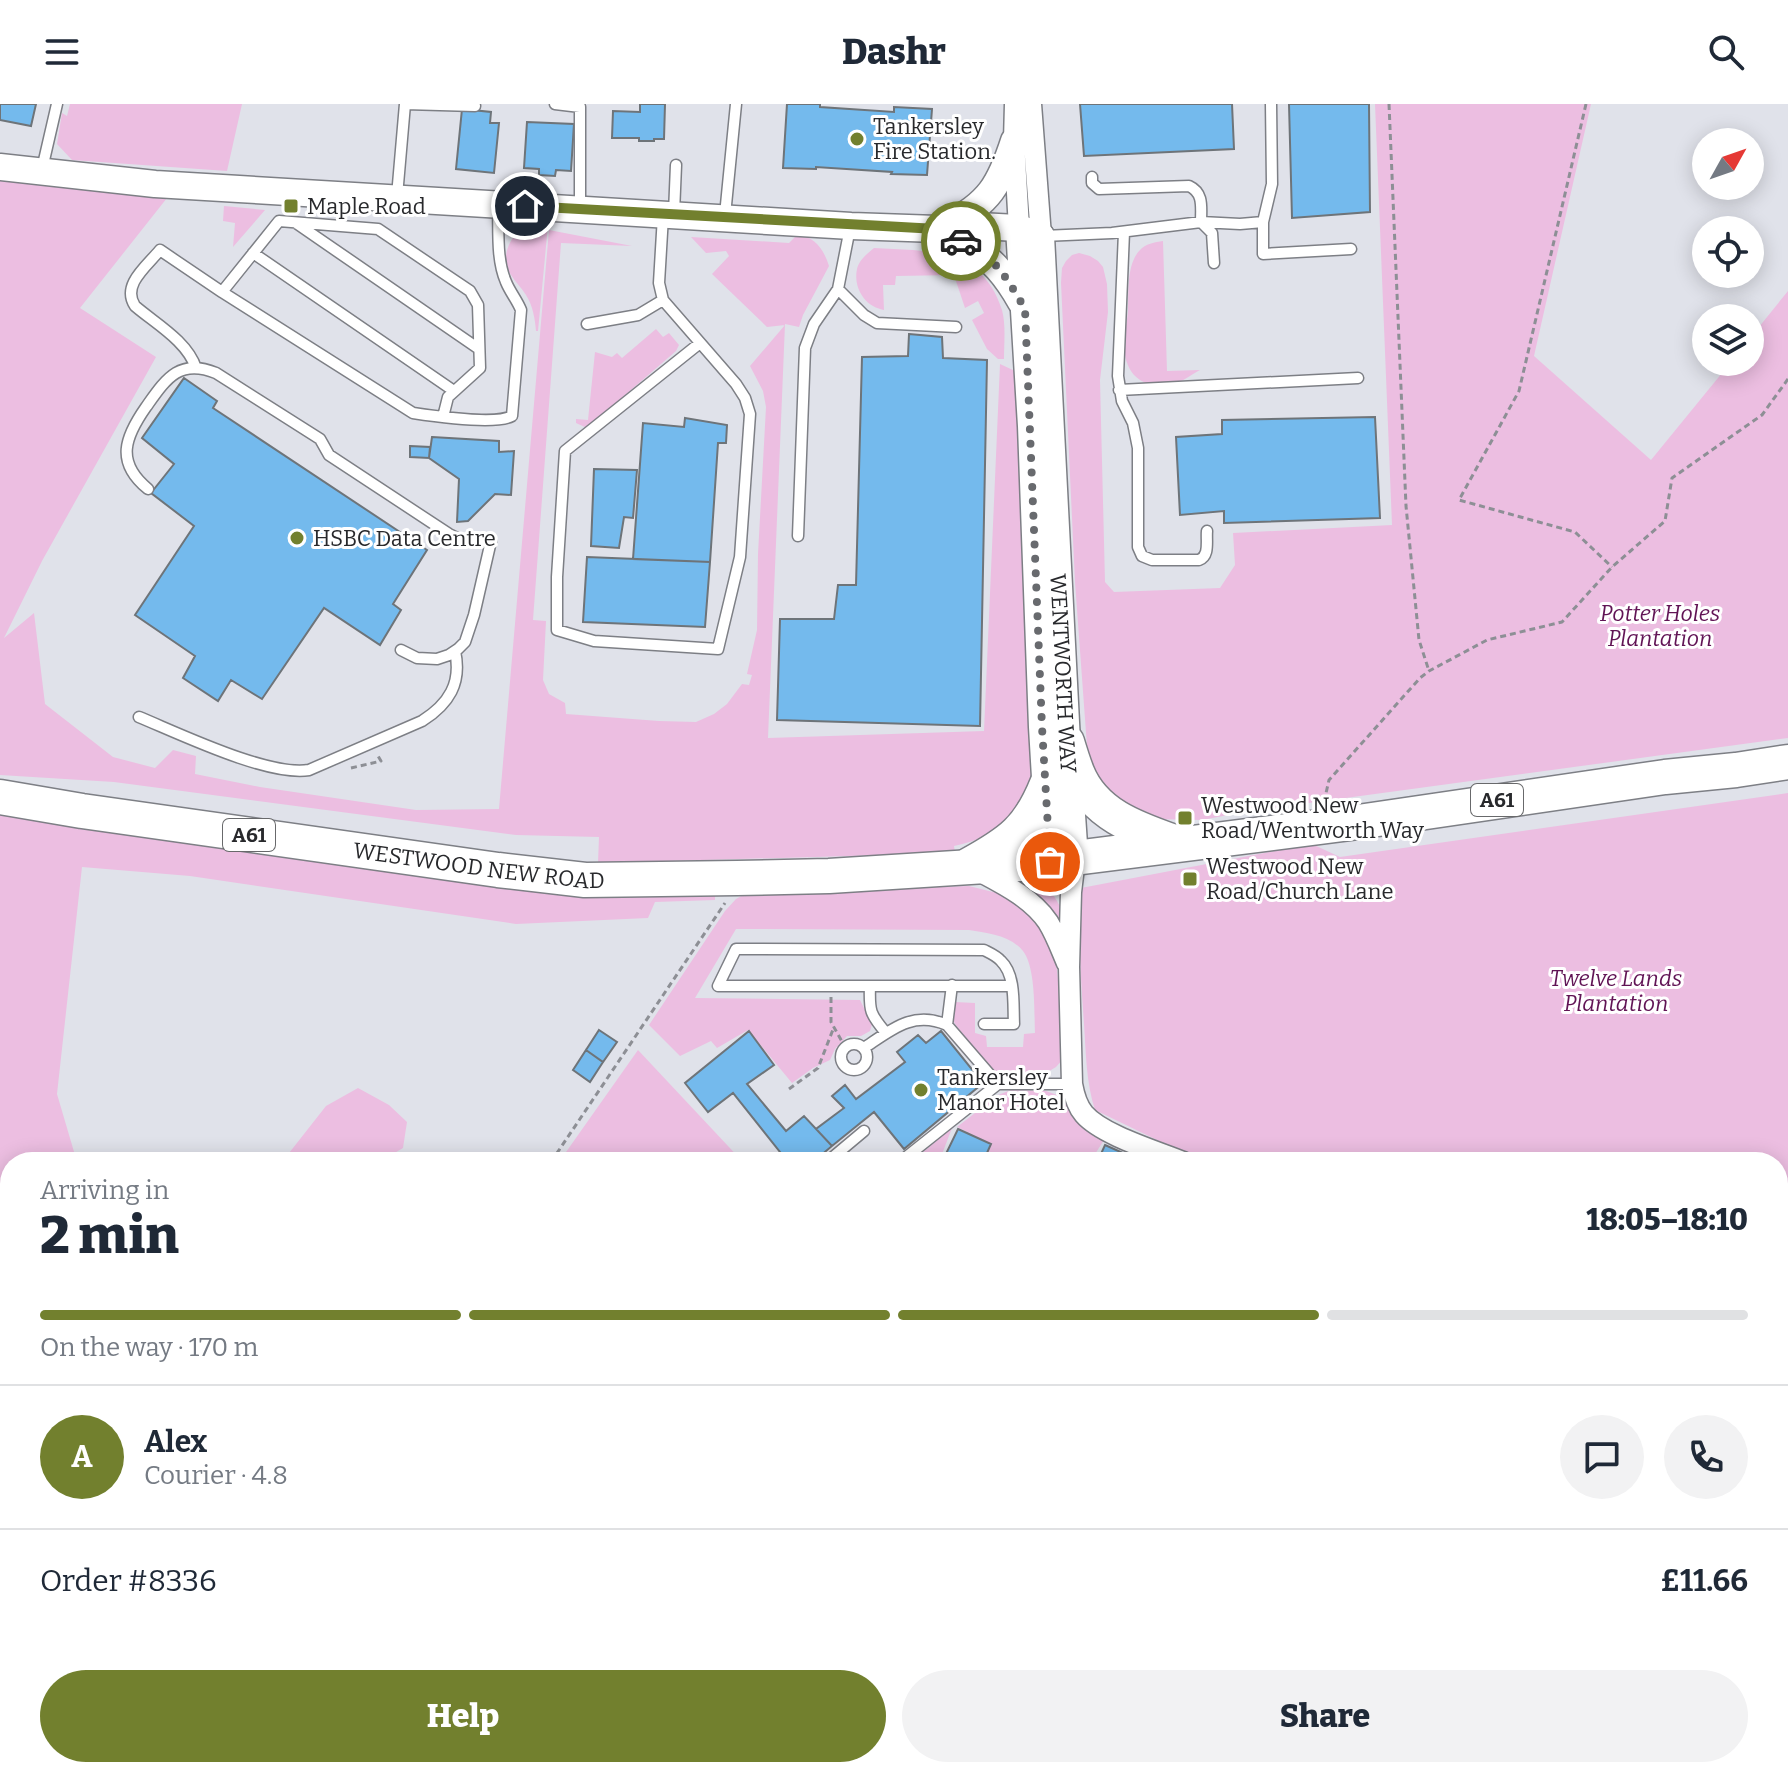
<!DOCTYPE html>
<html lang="en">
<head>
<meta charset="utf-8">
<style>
  :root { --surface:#fff; --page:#f2f2f3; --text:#1f2937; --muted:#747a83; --line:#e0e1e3; --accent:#72802e }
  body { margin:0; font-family:Bitter,serif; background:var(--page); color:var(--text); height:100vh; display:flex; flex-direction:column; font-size:30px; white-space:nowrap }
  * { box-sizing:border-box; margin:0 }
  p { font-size:26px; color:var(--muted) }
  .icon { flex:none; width:44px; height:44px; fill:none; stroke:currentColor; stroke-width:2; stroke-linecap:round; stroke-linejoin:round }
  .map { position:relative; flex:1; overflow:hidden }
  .panel { position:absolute; left:0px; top:1048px; width:1788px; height:626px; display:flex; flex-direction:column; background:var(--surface); border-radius:32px 32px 0 0; box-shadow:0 4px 20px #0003 }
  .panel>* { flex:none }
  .needle { width:52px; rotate:50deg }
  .buttons { position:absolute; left:1692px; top:24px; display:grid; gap:16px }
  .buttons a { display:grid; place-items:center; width:72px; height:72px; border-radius:50%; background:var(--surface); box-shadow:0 4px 20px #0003; font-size:40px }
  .pin { position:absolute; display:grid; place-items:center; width:68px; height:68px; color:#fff; margin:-34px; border:4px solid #fff; border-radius:50%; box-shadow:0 2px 8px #0007 }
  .courier { position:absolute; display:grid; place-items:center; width:80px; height:80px; margin:-40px; border:6px solid #72802e; border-radius:50%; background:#fff; color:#222; box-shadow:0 2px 10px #0007 }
  .summary em { font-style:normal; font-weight:800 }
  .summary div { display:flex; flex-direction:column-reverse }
  .summary { display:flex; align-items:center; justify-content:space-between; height:136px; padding:0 40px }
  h1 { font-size:52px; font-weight:800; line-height:60px }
  .bar { display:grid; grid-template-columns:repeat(4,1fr); gap:12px 8px; align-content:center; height:96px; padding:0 40px }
  .bar i { height:10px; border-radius:6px; background:var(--line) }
  .bar .selected { background:var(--accent) }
  .bar p { grid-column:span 4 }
  .line { display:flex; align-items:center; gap:20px; padding:0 40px; border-top:2px solid var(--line) }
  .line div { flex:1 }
  .round { display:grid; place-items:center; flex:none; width:84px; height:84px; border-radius:42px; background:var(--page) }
  .primary-button { display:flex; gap:16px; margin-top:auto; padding:16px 40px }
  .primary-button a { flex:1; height:92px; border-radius:48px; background:var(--accent); color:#fff; font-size:32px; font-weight:800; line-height:92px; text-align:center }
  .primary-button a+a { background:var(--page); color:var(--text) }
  header { display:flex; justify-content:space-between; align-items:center; height:104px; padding:0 40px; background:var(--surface); font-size:36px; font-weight:800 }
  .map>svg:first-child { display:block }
</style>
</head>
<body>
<header><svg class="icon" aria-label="menu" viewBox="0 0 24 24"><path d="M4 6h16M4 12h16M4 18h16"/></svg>Dashr<svg class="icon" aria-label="search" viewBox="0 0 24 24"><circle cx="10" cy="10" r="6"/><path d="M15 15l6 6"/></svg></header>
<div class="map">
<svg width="1788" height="1673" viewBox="0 0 1788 1673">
  <rect width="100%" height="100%" fill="#e0e2ea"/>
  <path fill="#ecbee1" d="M70 0H242L227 67 72 56 57 40 62 9 67 12Z
    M1375 0H1591L1534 252 1651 356 1731 258H1750V234L1788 187V634L1249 707 1202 716 1152 715 1101 685 1088 656 1075 478 1061 179 1062 164 1066 157 1072 151 1079 149 1090 152 1098 157 1103 163 1107 180 1108 208 1100 276 1105 478 1114 488 1220 484 1235 461 1233 429 1392 421Z
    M0 75 167 94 80 204 156 253 42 457 4 534 34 509 45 600 113 653 155 664 173 646 196 652 195 670 260 683 416 706 499 705 549 126 632 142 561 139 533 516 546 517 543 576 549 590 565 599 566 610 659 617 696 618 714 610 727 600 742 580 749 581 752 571 747 570 757 526 758 450 766 303 763 287 750 262 785 221 767 223 712 170 729 152 726 147 706 149 691 133 789 139 797 131C815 132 824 146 829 162L803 211 799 223 785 220 768 634 984 627 1000 260 1015 267 1047 680 1025 685C1022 693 1020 702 1015 709 1000 728 977 737 954 742L955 749 598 759 599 733 516 731 114 678 0 671Z
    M224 102 265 106 233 143 235 119 223 117Z
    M524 121H548L538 227H536C535 215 533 202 526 191 522 184 515 178 511 171 499 153 510 134 524 121Z
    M1163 137 1167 267 1200 266C1192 270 1181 279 1172 280 1145 285 1127 274 1124 245 1123 233 1127 220 1128 207 1129 190 1126 160 1140 146 1145 140 1155 138 1163 137Z
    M874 144C928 147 982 143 1002 206 1006 221 1004 239 1004 255H998L987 245 972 216 984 209 978 197 965 204 954 171 896 172 895 181H883L884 206C865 203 853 184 857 165 859 156 868 149 874 144Z
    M656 225 663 233 669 229 679 241 676 247 587 324 576 319V315L588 316 595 248 612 253 617 249 622 254Z
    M1788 689V1377L1778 1371V1058H1209L1157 1036 1095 1006C1086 978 1086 949 1084 920 1081 875 1077 828 1081 784L1312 740 1340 753Z
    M0 707 715 790V796L655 798 648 814 516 820 190 772 82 763 57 990 77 1058H10V1228L0 1209Z
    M1022 781C1059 780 1062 804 1067 834Z
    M969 782 1001 790 1022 803 1046 833 1054 848 1057 866 1064 938V954L1056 963 1046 969 1000 970 990 963 977 949 955 920 950 909 955 898 975 899V929L986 932 987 943H1023L1024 930 1035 929C1034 907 1036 864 1023 847 1010 831 987 829 969 826L736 825 695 894 860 896 872 920 870 927 861 932H847L835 945 830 956 813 964 792 979 748 926 717 944 711 937 680 952 649 921 725 807 736 795 747 789Z
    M638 946 743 1058H559Z
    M358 984 389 1001 407 1018 403 1044 379 1058H282L326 1002Z
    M1011 986 1046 987 1060 992 1084 1022 1104 1036 1090 1058H983L991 1040 957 1023 998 991Z
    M952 1024 939 1058H911Z
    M0 1289 10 1313V1664H112L114 1673H0Z
    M1778 1402 1788 1409V1673H801L770 1664H1778Z
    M145 1664H506L505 1673H147Z"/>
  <path fill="#74baed" stroke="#6e7479" stroke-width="2" d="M0 0H36L31 22 0 16Z
    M640 0H665L664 35H654V37H639V34H612L613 7 640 8Z
    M787 0H820V3L894 8V3L932 5 927 71 891 70 892 68 816 63V65L783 64Z
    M1080 0H1232L1234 45 1084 52Z
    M1289 0H1369L1370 108 1292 114Z
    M462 5 491 8 490 19H499L494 69 456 65Z
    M527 18 574 20 571 67 556 66 555 72 539 71V65L524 64Z
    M909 230 942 233 943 254 987 256 980 622 777 616 780 515H834L838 481H856L862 253 908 252Z
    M184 274 217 297 213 304 427 446 393 500 401 506 380 541 324 504 262 595 231 576 218 597 183 574 195 552 135 511 194 422 151 389 174 360 142 334Z
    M1375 313 1380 414 1224 419V407L1180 411 1176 333 1222 330V316Z
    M685 314 727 321 726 339H718L710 458 633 455 643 319 684 323Z
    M432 333 499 337V348L514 347 511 391 495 390 468 417 457 418 459 375 429 354Z
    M410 342 430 343 429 354 410 353Z
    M594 365 637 366 633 414 624 413 619 444 591 442Z
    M587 453 710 458 705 523 583 518Z
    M599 926 617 938 603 958 586 946Z
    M749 927 774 961 747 980 786 1027 804 1012 832 1042 813 1058H788L733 989 708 1008 685 979Z
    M941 927 983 979 904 1045 874 1008 832 1042 816 1025 844 1004 832 992 845 981 856 995 905 958 897 948 918 931 926 939Z
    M586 946 603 958 590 978 573 966Z
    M958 1025 991 1040 983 1058H942Z
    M1105 1041 1141 1057 1140 1058H1113L1100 1052Z"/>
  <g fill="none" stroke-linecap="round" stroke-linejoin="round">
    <g stroke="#7d7f85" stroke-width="13">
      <path id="service" d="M555 0 580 3V104
        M42 65 57 0
        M397 92 405 0 475 2
        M674 109 676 61
        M725 111 736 0
        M663 112 659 179 663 196 736 280 745 294 750 310 740 453 718 545 594 537 557 526V473L565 347 700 239
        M1201 118 1240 120 1263 118V150L1351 145
        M1201 118 1212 129 1214 159
        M1263 118 1272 80 1271 0
        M296 119 479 245
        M1124 128 1118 272 1122 297 1133 319 1138 344V443L1142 452 1152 456H1199C1210 452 1206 437 1207 427
        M1043 132 1112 129 1201 118C1201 103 1204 89 1189 82L1099 85 1092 79V73
        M253 149 454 287
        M838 185 864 211 877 219 956 223
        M587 220 638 211 663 196
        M196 264C187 237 156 220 135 202 121 181 147 162 160 146L222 188
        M1119 286 1358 274
        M443 313 448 293 480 264 478 201 470 187 378 125 279 117 222 188 413 309C433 312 496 321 512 312L521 206C517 196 510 188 506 178 496 155 499 126 498 102
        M148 385C115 358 125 333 146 303 166 275 179 254 216 269L320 335 329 351 449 430 459 435 491 437 474 511 465 538 458 545 449 551 437 555 417 554 401 546
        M798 432 805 244 814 220 838 185 850 124
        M139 613C178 629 269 673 309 666L422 617C449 600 462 579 455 547
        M870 882C869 907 870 910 886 929
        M984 920H1014C1013 901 1016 871 1001 857 997 852 990 849 984 846L736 845 718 882H1012
        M947 921 952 881
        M841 953a13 13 0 1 1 26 0a13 13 0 1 1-26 0Z
        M864 944C891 926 913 906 947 921L998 980
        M827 1058 864 1027
        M900 1058 998 980H1072"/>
    </g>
    <g stroke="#7d7f85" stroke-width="23">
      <path id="minor" d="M1015 0 1014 37 1019 124
        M1031 0 1041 132
        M1075 755 1071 788 1069 863 1072 980C1074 991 1077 1002 1084 1010 1102 1031 1156 1047 1183 1058
        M975 765C1001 779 1031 793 1048 818 1056 831 1061 845 1067 859
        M1778 1384 1788 1390"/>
    </g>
    <g stroke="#7d7f85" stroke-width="29">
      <g id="tertiary">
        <path d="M0 63 155 80 239 85 851 122 937 125 960 121 1019 124 1041 132"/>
        <path d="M948 120C989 100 1000 80 1014 37"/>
        <path d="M1019 124 1031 322 1042 623 1050 758"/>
        <path id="s1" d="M1041 132 1067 638 1075 755"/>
        <path d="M967 138C993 157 1005 170 1021 198"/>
      </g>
    </g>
    <g stroke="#7d7f85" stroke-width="37">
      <g id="trunk">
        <path d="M1067 638C1070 648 1073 658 1077 668 1094 711 1137 725 1177 739"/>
        <path id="s2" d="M0 693 82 707 498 766 585 776 737 774 829 772 1035 759 1351 719 1665 673 1736 666 1788 658"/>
        <path d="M969 761C1011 738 1029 725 1047 680"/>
        <path d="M0 1257 10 1278"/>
        <path d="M127 1664 129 1673"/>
      </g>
    </g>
    <path stroke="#8d8f95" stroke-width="3" stroke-dasharray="6 4" stroke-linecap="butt" d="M1389 0 1406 402 1419 536 1429 567
      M1586 0 1519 287 1459 396 1575 428 1612 463
      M351 664 381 657 378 652
      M1324 698 1329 676 1420 574 1429 567 1487 536 1562 518 1612 463 1665 417 1672 374 1762 311 1788 275
      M831 893V918L845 943
      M789 985 818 964 834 923
      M551 1058 725 799
      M0 1641 10 1645
      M20 1673V1664
      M280 1673 287 1664
      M491 1673 493 1664"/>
    <use href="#service" stroke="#fff" stroke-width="10"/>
    <use href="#minor" stroke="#fff" stroke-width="20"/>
    <use href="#tertiary" stroke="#fff" stroke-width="26"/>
    <use href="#trunk" stroke="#fff" stroke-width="34"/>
  </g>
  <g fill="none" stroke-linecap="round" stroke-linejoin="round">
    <path stroke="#686a6e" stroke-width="8" stroke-dasharray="0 14.4" d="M961 137C992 147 1010 179 1025 205L1042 623 1050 758"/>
    <path stroke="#72802e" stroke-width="10" d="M525 102 937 125 961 137"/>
  </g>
  <g fill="#72802e" stroke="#fff" stroke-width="3">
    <circle cx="857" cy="35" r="8"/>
    <rect x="283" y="94" width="16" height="16" rx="4"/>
    <circle cx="297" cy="434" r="8"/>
    <rect x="1177" y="706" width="16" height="16" rx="4"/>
    <rect x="1182" y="767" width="16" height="16" rx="4"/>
    <circle cx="921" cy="986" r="8"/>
  </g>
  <g text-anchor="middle" stroke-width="6" stroke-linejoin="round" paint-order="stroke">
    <g fill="#fff" stroke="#68696b" stroke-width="2">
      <rect x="1471" y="680" width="52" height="32" rx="6"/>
      <rect x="223" y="715" width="52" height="32" rx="6"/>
    </g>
    <g font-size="20" font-weight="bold" fill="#28292c">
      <text x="1497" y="703">A61</text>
      <text x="249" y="738">A61</text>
    </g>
    <g font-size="22" fill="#28292c" stroke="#fff" text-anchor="start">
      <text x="873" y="30">Tankersley<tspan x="873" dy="25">Fire Station.</tspan></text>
      <text x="307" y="110">Maple Road</text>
      <text x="313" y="442">HSBC Data Centre</text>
      <text x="1201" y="709">Westwood New<tspan x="1201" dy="25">Road/Wentworth Way</tspan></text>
      <text x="1206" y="770">Westwood New<tspan x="1206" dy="25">Road/Church Lane</tspan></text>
      <text x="937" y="981">Tankersley<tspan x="937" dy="25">Manor Hotel</tspan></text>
    </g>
    <g font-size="22" font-style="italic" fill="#611455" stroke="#fff">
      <text x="1660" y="517">Potter Holes<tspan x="1660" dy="25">Plantation</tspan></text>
      <text x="1616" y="882">Twelve Lands<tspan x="1616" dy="25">Plantation</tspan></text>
    </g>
    <g font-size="22" fill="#28292c" stroke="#fff">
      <text dy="8" stroke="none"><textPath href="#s1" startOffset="438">WENTWORTH WAY</textPath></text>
      <text dy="8" stroke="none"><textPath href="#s2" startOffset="484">WESTWOOD NEW ROAD</textPath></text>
    </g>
  </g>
</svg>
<div class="buttons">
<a><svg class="needle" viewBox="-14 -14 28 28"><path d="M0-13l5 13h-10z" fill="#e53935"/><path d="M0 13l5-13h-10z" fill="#747a83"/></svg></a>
<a><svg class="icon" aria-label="locate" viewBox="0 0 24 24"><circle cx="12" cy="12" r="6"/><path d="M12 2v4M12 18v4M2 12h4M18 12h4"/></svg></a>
<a><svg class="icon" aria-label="layers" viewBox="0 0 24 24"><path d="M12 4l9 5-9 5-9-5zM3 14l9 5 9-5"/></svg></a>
</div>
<div class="pin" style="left:1050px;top:758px;background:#ea580c"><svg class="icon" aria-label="bag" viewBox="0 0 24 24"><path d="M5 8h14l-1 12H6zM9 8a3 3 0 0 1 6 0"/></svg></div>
<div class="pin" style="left:525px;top:102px;background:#1f2937"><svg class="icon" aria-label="home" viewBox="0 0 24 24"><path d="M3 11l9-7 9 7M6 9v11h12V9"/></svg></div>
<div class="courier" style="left:961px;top:137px"><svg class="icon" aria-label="car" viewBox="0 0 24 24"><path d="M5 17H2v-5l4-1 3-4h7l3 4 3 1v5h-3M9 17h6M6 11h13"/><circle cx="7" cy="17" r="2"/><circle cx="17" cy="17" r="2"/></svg></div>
<section class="panel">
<div class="summary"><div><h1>2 min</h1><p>Arriving in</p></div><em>18:05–18:10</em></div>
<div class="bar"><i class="selected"></i><i class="selected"></i><i class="selected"></i><i></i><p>On the way · 170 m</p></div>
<div class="line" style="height:144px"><b class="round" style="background:var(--accent);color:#fff">A</b><div><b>Alex</b><p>Courier · 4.8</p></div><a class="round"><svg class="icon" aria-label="chat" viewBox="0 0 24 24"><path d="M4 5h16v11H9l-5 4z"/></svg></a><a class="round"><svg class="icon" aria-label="phone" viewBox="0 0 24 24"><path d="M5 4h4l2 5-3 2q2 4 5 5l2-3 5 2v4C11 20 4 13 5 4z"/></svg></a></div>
<div class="line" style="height:104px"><div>Order #8336</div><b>£11.66</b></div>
<div class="primary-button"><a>Help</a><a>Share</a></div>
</section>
</div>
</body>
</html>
